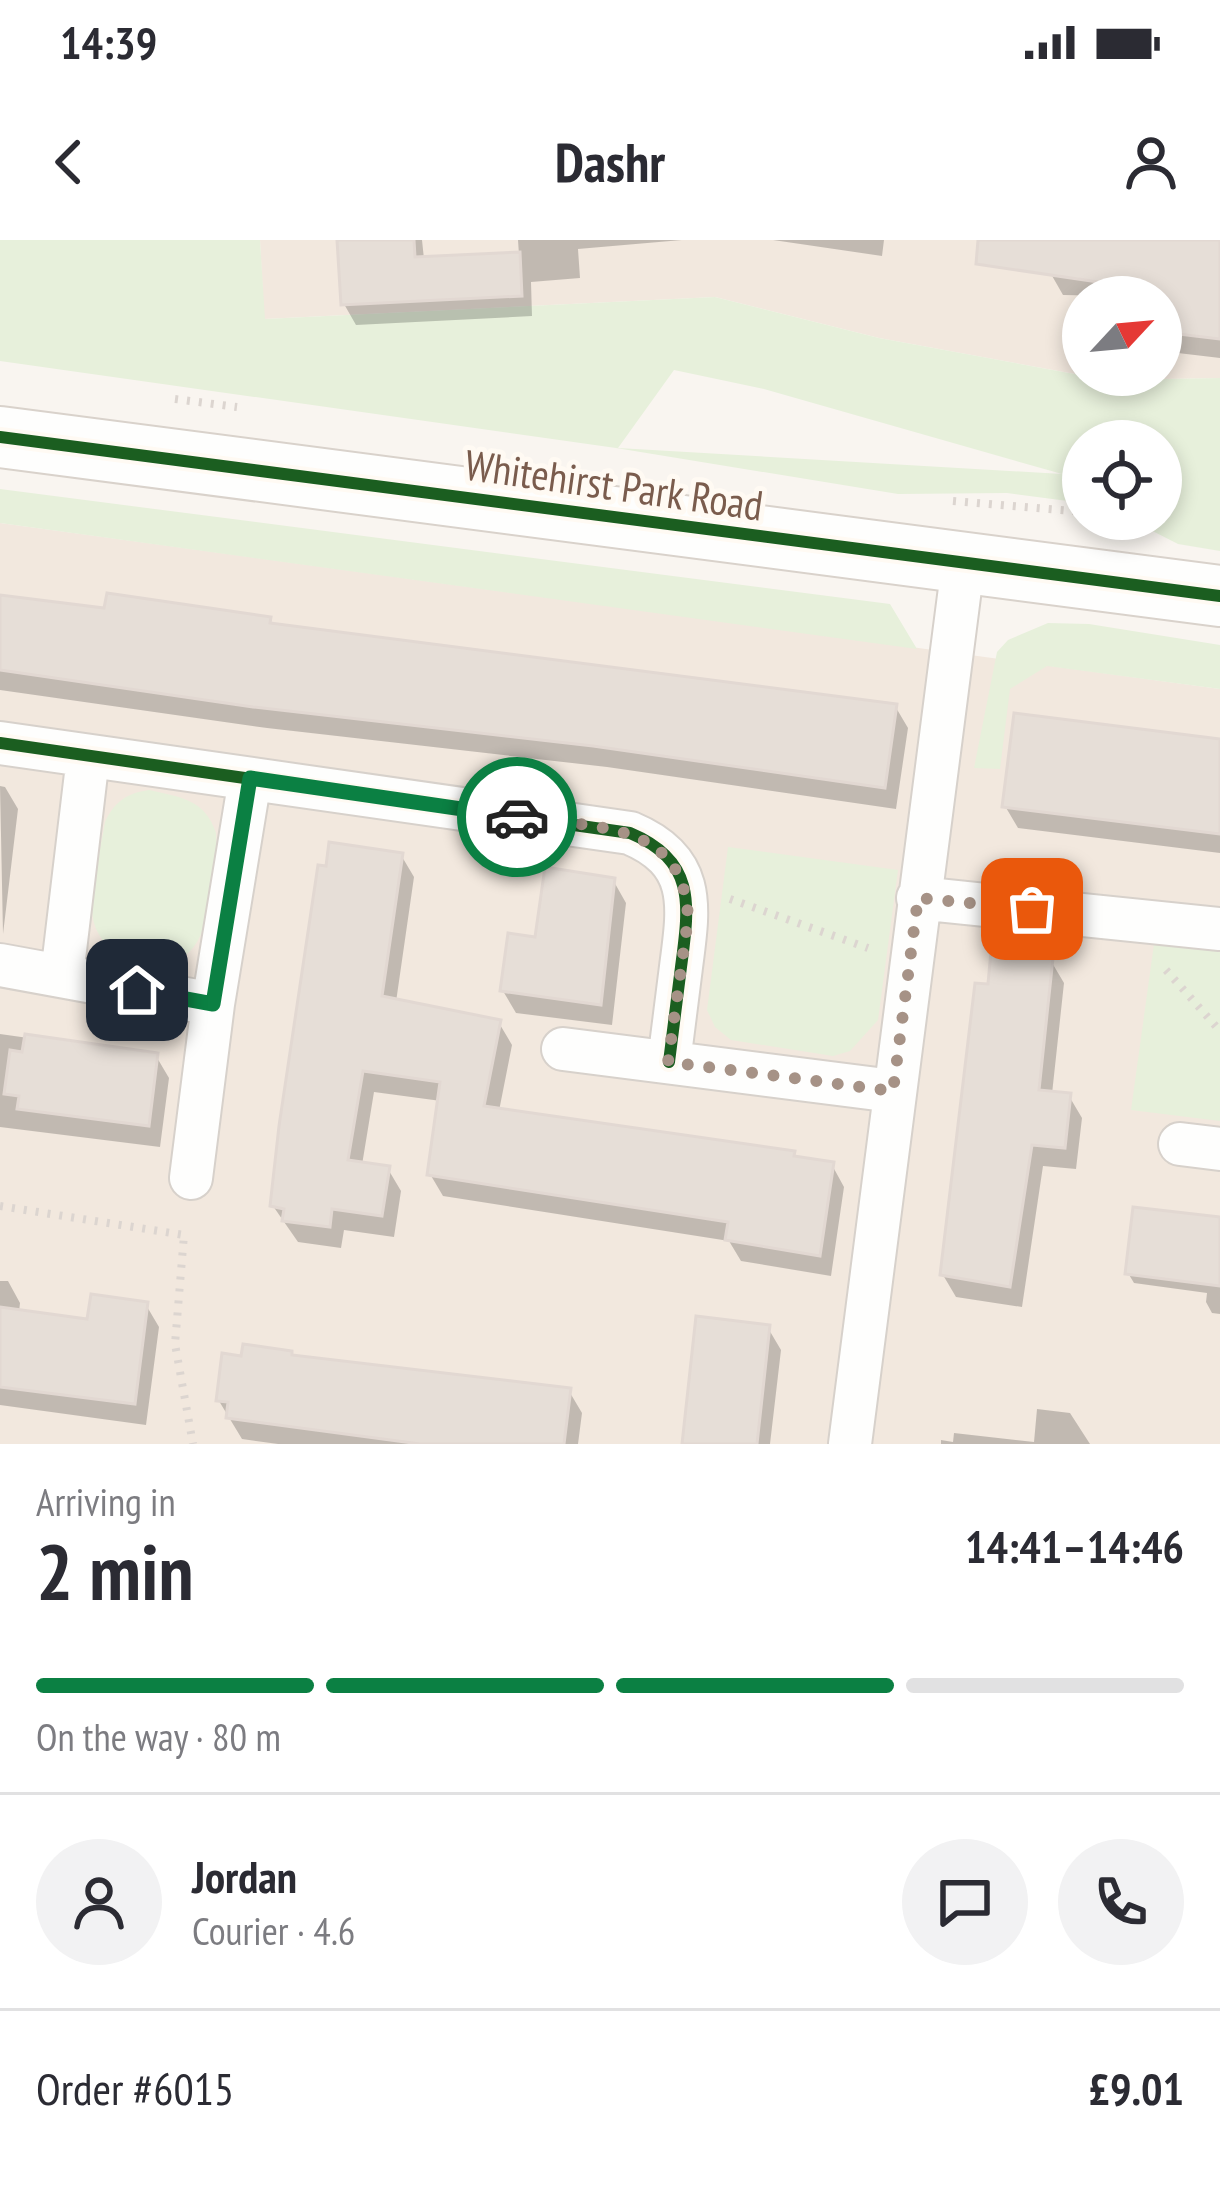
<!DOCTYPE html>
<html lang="en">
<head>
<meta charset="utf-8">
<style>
  :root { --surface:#fff; --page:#f2f2f3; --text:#2b2b33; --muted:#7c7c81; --line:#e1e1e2; --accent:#0b8043 }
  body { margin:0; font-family:"PT Sans Narrow",sans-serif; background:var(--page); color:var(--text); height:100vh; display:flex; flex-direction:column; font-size:45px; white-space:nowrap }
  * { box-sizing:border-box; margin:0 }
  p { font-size:39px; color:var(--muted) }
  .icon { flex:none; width:66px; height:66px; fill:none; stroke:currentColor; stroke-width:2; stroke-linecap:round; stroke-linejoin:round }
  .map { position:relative; height:1204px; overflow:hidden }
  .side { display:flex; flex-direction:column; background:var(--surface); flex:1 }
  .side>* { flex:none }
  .needle { width:78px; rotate:64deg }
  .controls { position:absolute; left:1062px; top:36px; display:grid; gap:24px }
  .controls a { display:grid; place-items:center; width:120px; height:120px; border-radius:50%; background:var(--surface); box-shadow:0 6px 18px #0003; font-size:60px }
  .pin { position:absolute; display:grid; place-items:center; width:102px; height:102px; color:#fff; margin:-51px; border-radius:24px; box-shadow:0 6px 18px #0006 }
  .courier { position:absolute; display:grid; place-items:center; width:120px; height:120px; margin:-60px; border:9px solid #0b8043; border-radius:50%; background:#fff; color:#222; box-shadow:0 3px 15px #0007 }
  .headline em { font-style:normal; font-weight:700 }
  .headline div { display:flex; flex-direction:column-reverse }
  .headline { display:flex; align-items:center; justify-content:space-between; height:204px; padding:0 36px }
  h1 { font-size:78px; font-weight:700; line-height:90px }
  .bar { display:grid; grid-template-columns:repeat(4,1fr); gap:18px 12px; align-content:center; height:144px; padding:0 36px }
  .bar i { height:15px; border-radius:9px; background:var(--line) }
  .bar .current { background:var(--accent) }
  .bar p { grid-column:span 4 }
  .line { display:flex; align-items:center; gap:30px; padding:0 36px; border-top:3px solid var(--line) }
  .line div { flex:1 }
  .round { display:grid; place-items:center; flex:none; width:126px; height:126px; border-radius:63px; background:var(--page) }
  .status { display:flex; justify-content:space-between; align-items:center; height:84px; padding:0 60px; background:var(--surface); direction:ltr }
  .status svg { height:33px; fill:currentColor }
  header { display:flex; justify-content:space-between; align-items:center; height:156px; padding:0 36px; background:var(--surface); font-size:54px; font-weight:700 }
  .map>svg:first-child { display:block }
</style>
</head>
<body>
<div class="status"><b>14:39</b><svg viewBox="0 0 49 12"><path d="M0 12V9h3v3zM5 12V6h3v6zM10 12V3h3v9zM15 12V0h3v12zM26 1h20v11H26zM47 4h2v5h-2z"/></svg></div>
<header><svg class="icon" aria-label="back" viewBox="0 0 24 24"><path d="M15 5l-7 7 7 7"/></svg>Dashr<svg class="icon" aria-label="person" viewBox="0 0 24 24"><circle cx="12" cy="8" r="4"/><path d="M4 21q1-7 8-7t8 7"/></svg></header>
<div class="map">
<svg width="1220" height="1204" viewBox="0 0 1220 1204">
  <rect width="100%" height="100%" fill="#f9f5f0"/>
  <path fill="#f2e8de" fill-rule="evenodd" d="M260 0H1220V138L1108 140 879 98 715 57 264 79ZM1083 57H1161V135H1083Z
    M0 283 1220 449V1204H0Z"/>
  <path fill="#e7f0db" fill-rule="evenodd" d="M0 0H260L265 79 715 57 879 98 1107 140 1220 138V311L1178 304 1129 279H1161V201H1083V263L1007 253 898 254 616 208 0 121ZM674 130 764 149 1062 234 618 208Z
    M0 249 890 364 917 409 0 283Z
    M1048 383 1089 384 1220 405V449L1047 426 1010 449 1000 529 974 528 997 412 1008 400Z
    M149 550C180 557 205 559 216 593 218 618 210 682 197 702 174 742 106 725 94 683 87 659 101 609 105 582 114 562 127 553 149 550Z
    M728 607 898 630 878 780 850 811 833 816 731 800 715 787 707 770Z
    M1154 704 1220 708V881L1131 870Z"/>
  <path fill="#0003" d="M340 0H422L424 19 519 15 518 0H682L578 9 580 38 531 42 532 76 356 85 344 64Z
    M773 0H884L882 16Z
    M1008 0H1220V118L1161 111V57L1063 55 1051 34Z
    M0 359 107 372 269 380 273 386 895 466 908 488 896 569 607 527 267 488 0 450Z
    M1220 501V613L1018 588 1005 566Z
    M0 546 5 547 18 569 3 694Z
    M401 615 414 637 396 762 499 783 512 805 499 871 793 913 796 919 832 925 844 947 831 1036 741 1021 729 1001 443 956 430 934 441 861 374 852 362 925 388 929 401 951 394 997 344 990 341 1008 298 1002 273 966Z
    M613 640 626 663 612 785 516 773 503 751 537 700Z
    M1051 721 1064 743 1052 854 1069 856 1082 878 1076 929 1043 926 1022 1067 956 1057 943 1035 990 747Z
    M0 794 156 816 169 838 160 907 0 887Z
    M1220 979V1074L1212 1073 1206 1062 1207 1053 1134 1043 1128 1033Z
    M0 1041H8L20 1063 19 1072 90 1082 146 1065 159 1087 146 1185 0 1165Z
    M699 1079 768 1088 781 1110 770 1204H684Z
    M292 1118 569 1151 582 1173 578 1204H278L242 1199 219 1161 243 1119Z
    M1037 1169 1070 1173 1090 1204H941V1200L953 1202 954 1193 1034 1202Z"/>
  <path fill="#e6ded7" stroke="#e2d8d2" stroke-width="3" d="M337 0H414L415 17 520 12 522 56 341 65Z
    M978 0H1220V99L1161 92V57H1138L1139 48 976 24Z
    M107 353 271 377 270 383 897 464 885 548 593 506 253 467 0 430V355L104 368Z
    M1014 473 1220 499V594L1002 567Z
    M329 602 403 613 382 756 501 780 484 866 795 911 794 916 834 922 820 1016 725 1000 728 982 427 935 440 842 363 831 348 920 390 926 382 976 332 969 330 987 282 981 284 969 270 966 279 886 318 625 326 626Z
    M545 627 615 638 601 765 500 751 508 693 535 697Z
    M991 711 1053 718 1039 850 1071 853 1065 908 1032 905 1010 1047 940 1035 975 743 988 744Z
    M25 794 158 813 149 886 17 869 19 856 4 854 10 810 22 812Z
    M1133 967 1220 977V1046L1125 1034Z
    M91 1054 148 1062 135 1164 0 1147V1067L87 1079Z
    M696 1076 770 1085 757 1204H682Z
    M243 1104 292 1111V1115L571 1148 564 1204H420L226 1178 228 1162 216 1161 222 1113 241 1116Z"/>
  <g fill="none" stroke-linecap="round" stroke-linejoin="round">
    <g stroke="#d7d1cb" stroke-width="46">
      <path id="street" d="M0 503 630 593C697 621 689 666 681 727 677 759 673 790 669 822
        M918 658 1220 689
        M0 725 213 764
        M62 735 88 517
        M563 809 893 851
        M1180 904 1220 909
        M191 938 213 764 250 539
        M850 1204 963 325"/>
    </g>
    <g stroke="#d9d2cb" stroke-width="64">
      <path id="secondary" d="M0 197 1220 356"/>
    </g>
    <path stroke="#dcd5d0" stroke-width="8" stroke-dasharray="3 9" stroke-linecap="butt" d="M175 159 237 167
      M953 261 1083 272
      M730 659 868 708
      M1166 730 1220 791
      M0 966 184 995 175 1104 193 1204"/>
    <use href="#street" stroke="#fefefd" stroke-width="42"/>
    <use href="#secondary" stroke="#fefefd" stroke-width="60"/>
    <g stroke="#fffaf3" stroke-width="20">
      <path id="cycleway" d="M0 197 1220 356
        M0 503 630 593C697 621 689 666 681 727 677 759 673 790 669 822"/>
    </g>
    <use href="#cycleway" stroke="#1b5e20" stroke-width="12"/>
  </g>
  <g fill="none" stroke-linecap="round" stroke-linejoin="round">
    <path stroke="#a69286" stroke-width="12" stroke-dasharray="0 21.6" d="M517 577C592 588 685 579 688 679L668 822 893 851 918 658 1032 669"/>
    <path stroke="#0b8043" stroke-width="15" d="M137 750 213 764 250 538 517 577"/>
  </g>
  <g text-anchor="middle" stroke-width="10" stroke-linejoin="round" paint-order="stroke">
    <g font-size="42" fill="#7a5c4d" stroke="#fffaf3">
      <text transform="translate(614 245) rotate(8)" y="15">Whitehirst Park Road</text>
    </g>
  </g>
</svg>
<div class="controls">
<a><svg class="needle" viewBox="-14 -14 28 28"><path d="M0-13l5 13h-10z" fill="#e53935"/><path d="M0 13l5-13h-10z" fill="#7c7c81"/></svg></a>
<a><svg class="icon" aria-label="locate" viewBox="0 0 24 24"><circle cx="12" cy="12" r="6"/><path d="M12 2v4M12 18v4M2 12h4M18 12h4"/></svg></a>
</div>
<div class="pin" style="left:1032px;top:669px;background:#ea580c"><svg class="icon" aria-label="bag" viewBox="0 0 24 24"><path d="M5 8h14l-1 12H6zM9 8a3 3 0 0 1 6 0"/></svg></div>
<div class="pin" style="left:137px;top:750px;background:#1f2937"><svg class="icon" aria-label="home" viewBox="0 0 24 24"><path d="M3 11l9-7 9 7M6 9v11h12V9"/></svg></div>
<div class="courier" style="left:517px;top:577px"><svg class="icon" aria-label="car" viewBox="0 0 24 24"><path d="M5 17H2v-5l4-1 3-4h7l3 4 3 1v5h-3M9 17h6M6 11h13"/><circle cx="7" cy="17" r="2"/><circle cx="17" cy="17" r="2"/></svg></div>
</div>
<section class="side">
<div class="headline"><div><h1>2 min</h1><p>Arriving in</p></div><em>14:41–14:46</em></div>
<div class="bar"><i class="current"></i><i class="current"></i><i class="current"></i><i></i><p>On the way · 80 m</p></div>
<div class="line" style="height:216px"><a class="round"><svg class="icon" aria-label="person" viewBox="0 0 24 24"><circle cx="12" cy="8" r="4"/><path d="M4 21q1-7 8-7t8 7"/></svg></a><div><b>Jordan</b><p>Courier · 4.6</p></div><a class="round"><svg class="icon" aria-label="chat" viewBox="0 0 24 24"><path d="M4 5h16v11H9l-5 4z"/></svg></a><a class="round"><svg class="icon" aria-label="phone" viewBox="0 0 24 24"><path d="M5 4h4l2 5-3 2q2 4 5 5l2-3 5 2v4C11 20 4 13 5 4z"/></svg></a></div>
<div class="line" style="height:156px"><div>Order #6015</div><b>£9.01</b></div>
</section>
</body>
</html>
